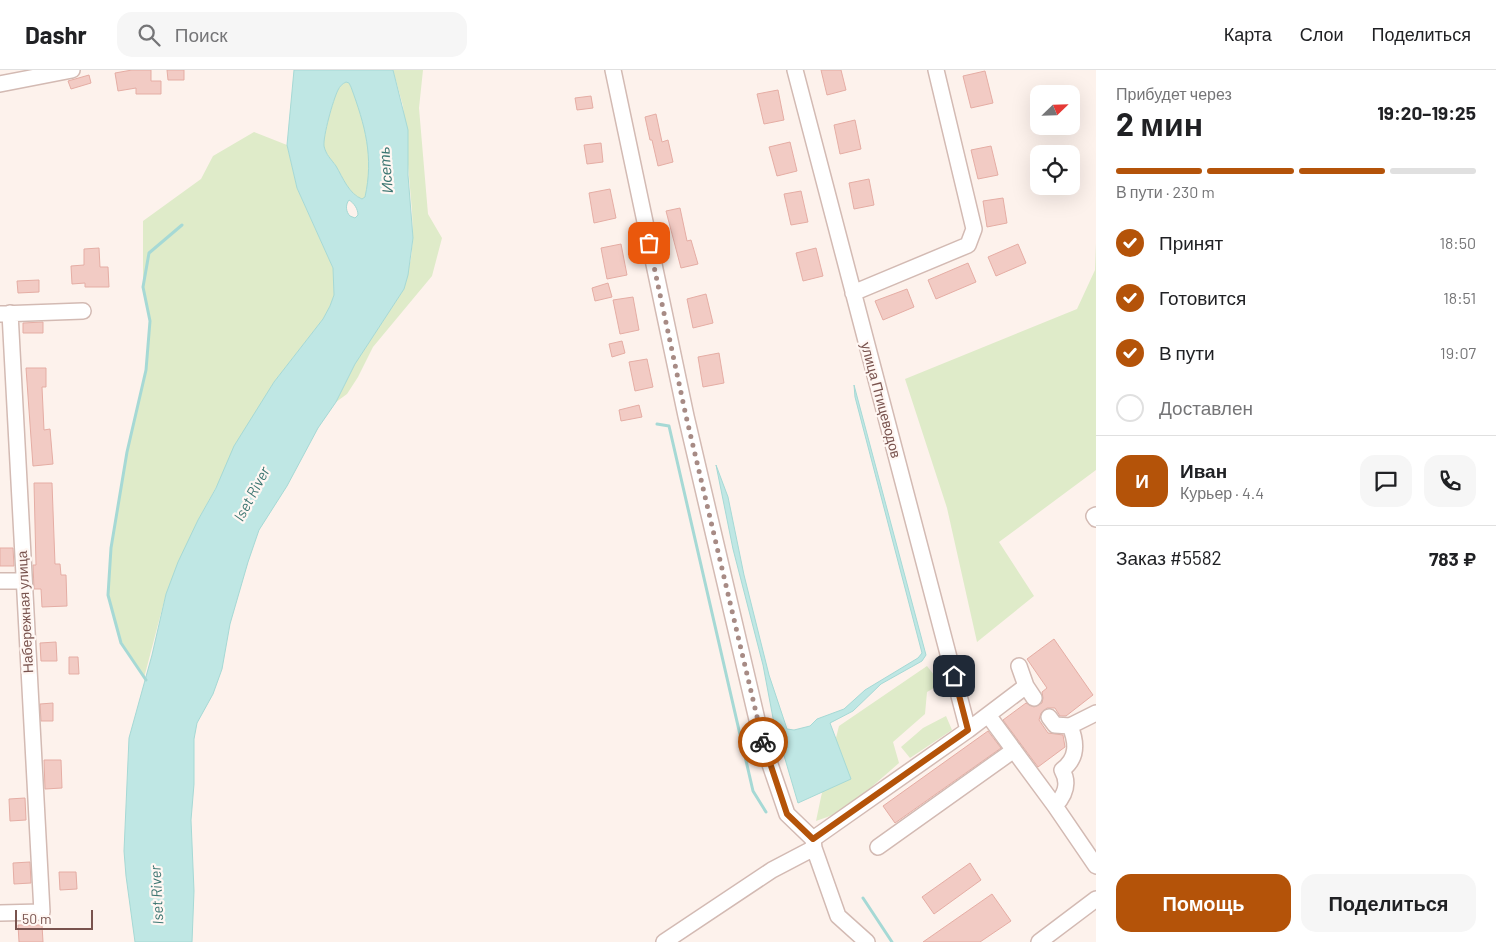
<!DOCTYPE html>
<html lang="ru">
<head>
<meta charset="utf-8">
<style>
  :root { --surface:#fff; --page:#f6f6f6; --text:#202124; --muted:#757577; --line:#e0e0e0; --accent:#b45309 }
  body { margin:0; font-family:Barlow,sans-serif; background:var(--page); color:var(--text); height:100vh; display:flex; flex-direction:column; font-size:19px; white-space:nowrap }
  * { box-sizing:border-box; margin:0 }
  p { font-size:16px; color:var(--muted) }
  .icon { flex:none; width:28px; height:28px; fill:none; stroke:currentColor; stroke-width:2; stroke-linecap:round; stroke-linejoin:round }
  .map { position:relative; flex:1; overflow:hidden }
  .side { display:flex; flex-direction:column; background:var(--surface); width:400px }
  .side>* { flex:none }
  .needle { width:32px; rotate:67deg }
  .buttons { position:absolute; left:1030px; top:15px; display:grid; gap:10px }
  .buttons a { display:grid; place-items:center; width:50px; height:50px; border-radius:10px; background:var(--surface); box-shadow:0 5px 20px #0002; font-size:25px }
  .scale { position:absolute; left:15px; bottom:12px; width:78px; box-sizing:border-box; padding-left:5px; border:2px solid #79534e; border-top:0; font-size:14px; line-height:18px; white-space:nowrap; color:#79534e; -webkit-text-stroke:4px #fff7f3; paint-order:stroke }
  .pin { position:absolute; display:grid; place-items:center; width:42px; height:42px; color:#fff; margin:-21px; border-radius:10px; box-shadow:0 2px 8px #0006 }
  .courier { position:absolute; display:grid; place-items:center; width:50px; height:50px; margin:-25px; border:4px solid #b45309; border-radius:50%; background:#fff; color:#222; box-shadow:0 1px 6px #0007 }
  .overview em { font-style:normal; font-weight:700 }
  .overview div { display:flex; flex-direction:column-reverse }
  .overview { display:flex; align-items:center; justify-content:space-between; height:85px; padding:0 20px }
  h1 { font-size:32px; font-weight:700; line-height:38px }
  .bar { display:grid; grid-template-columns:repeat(4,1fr); gap:8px 5px; align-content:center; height:60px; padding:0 20px }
  .bar i { height:6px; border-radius:4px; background:var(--line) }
  .bar .active { background:var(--accent) }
  .bar p { grid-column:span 4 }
  .line { display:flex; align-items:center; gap:12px; padding:0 20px; border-top:1px solid var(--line) }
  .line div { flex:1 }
  .round { display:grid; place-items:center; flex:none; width:52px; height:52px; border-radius:15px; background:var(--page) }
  ol { padding:0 20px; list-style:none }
  li { display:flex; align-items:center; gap:15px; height:55px }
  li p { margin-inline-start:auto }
  li .icon { padding:5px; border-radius:50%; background:var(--accent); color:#fff; stroke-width:4 }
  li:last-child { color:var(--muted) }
  li i { width:28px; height:28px; border:2px solid var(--line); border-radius:50% }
  .action { display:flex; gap:10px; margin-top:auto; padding:10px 20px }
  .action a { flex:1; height:58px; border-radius:15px; background:var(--accent); color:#fff; font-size:20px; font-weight:700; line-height:58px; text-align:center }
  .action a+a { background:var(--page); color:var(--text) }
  header { display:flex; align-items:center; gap:30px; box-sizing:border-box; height:70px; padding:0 25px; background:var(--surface); border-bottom:1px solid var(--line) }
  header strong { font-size:24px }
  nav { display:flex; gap:28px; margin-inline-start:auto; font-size:18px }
  .search { width:350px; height:45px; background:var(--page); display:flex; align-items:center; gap:12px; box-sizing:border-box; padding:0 18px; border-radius:15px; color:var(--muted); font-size:19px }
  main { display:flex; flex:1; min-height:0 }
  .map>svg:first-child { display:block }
</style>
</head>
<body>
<header>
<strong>Dashr</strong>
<div class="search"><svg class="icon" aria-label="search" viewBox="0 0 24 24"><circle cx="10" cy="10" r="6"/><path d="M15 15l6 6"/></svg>Поиск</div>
<nav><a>Карта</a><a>Слои</a><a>Поделиться</a></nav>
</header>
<main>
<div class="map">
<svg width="1096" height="872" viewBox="0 0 1096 872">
  <rect width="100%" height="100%" fill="#fdf2ec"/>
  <path fill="#dfebc9" d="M393 0H423L419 38 428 144 442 168 432 206 373 277 358 307 347 324 336 332 355 294 404 219 411 188 413 168 412 141 403 36Z
    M346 12 349 13 351 17C365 53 375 88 365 127L362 129C349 124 343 108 336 96 331 89 326 85 324 76 323 66 333 29 338 20 340 16 343 14 346 12Z
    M254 62 287 75 297 118 333 198 334 225 330 236 323 249 274 312 198 450 166 524 144 608 121 573 108 525 111 478 127 382 146 300 150 251 143 217V151L201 109 213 86Z
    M1096 173V400L999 472 1034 526 977 572 947 438 905 309 1077 239 1095 200Z
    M927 596 941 614 927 622 925 644 893 672 899 693 844 741 816 751 821 727 839 656Z
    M946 646 952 660 910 688 901 677 923 658Z"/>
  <path fill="#bfe7e4" stroke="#a6d9d5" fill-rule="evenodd" d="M294 0H393L408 60V105L413 168 408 205 404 219 355 294 336 332 318 358 287 416 259 460 248 492 230 554 222 599 213 624 197 653 194 669V714L191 750 194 821 192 872H135L126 806 124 781 129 668 152 585 166 524 178 492 198 450 216 418 234 376 274 312 323 249 330 236 334 225 333 198 297 118 287 75ZM346 12 349 13 351 17C365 55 374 87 365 127L362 129C349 124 343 108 336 96 331 89 326 85 324 76 323 66 333 30 338 20 340 16 342 14 346 12ZM349 130C354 133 358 139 358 145L355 148 350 146C346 142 345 135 349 130Z
    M854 315 926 585 922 591 881 614 853 641 830 653 851 709 798 733 773 648 763 595 733 479 716 395 728 427 744 505 769 605 787 659 794 660 810 656 817 649 844 639 865 620 918 588 922 583 855 327Z"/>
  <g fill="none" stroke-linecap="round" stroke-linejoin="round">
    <path stroke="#a6d9d5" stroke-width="3" d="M657 354 669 356 753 721 766 742
      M146 610 121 573 108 525 111 478 127 382 146 300 150 251 143 217 149 183 182 155
      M863 828 892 872"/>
  </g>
  <path fill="#f2cbc4" stroke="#e5ada4" d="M132 0H151V11H161V24H136V18L118 21 115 3Z
    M167 0H184V10H168Z
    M821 0H841L846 20 827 25Z
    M985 1 993 33 971 38 963 6Z
    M89 5 91 13 71 19 68 11Z
    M778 20 784 50 764 54 757 24Z
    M591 26 593 38 577 40 575 28Z
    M656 44 662 72 668 70 673 92 658 96 652 70H650L645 47Z
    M855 50 861 79 840 84 834 55Z
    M790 72 797 101 777 106 769 77Z
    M601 73 603 92 587 94 584 75Z
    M991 76 998 105 978 109 971 80Z
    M869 109 874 135 854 139 849 113Z
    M610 119 616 148 594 153 589 123Z
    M801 121 808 152 791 155 784 124Z
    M1003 128 1007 153 987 157 983 131Z
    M680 138 687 171 691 170 698 194 681 198 666 141Z
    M621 174 627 205 607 209 601 178Z
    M1018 174 1026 193 996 206 988 187Z
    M99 178 100 197H108L109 217H85V213L72 214 71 196 84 195V179Z
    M816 178 823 206 803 211 796 183Z
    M968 193 976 212 936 229 928 210Z
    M39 210V222L18 223 17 211Z
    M608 213 612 227 595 231 592 218Z
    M907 219 914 237 883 250 875 231Z
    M706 224 713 253 693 258 687 229Z
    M633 227 639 260 620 264 613 230Z
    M43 252V263H23V253Z
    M622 271 625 283 612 287 609 274Z
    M719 283 724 313 703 317 698 287Z
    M647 289 653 317 635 321 629 292Z
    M26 298H46V317H42L44 360 50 359 53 394 33 396Z
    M639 335 642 347 621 351 619 340Z
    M34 413H52L55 494H60L61 505H66L67 536 42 537 41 519H34L33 495H36Z
    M0 478H13L14 496H0Z
    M1054 569 1093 625 1066 646H1060L1055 638H1047L1041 643 1039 650 1048 663 1063 665 1065 677 1038 697 1003 650 1026 633 1034 637 1042 633 1043 628 1042 622 1047 618 1027 589Z
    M56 572 57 591H41L40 573Z
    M69 587H78L79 604H69Z
    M53 633V651H41L40 634Z
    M988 661 1001 678 895 753 883 736Z
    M44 690H61L62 718 45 719Z
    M25 728 26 750 10 751 9 729Z
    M30 792 31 813 14 814 13 793Z
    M970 793 981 810 934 844 922 827Z
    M59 802H76L77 819 60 820Z
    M992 824 1011 851 980 872H923Z
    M18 855H42L43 872H19Z"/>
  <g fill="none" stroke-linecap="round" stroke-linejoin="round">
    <g stroke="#d3bab3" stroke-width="18">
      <path id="minor" d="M613 0 686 346 762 671 787 744 813 769
        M795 0 968 660
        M0 14 72 0
        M853 223 968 175 974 159 936 0
        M0 244 83 241
        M1096 445 1094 446 1096 449
        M0 511H23
        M1019 596 1026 616
        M988 645 1055 736 1096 796
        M1049 647 1055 655 1070 656
        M1055 736C1065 725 1070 714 1062 700 1078 688 1077 673 1070 656L1096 643
        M878 777 1014 680
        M0 843 42 842 10 243
        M664 872 772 800 814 778
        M867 872 838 846 814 778 813 769 968 660 1026 616 1034 628
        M1039 872 1096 829"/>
    </g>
    <use href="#minor" stroke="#fff" stroke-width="15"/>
  </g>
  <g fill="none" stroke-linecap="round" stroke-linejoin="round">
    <path stroke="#a78b85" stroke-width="5" stroke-dasharray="0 9" d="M649 173 686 346 763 672"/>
    <path stroke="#b45309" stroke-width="6" d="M763 672 787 744 813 769 968 660 954 606"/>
  </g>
  <g text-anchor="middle" stroke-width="4.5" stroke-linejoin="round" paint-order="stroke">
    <g font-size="14" fill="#79534e" stroke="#fff7f3">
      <text transform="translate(881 330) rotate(75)" y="5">улица Птицеводов</text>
      <text transform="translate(25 542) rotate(-93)" y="5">Набережная улица</text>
    </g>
    <g font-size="15" font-style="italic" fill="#3d7672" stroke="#fff7f3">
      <text transform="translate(386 100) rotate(-95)" y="5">Исеть</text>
      <text transform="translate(252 424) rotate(-62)" y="5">Iset River</text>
      <text transform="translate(157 825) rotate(-93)" y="5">Iset River</text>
    </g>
  </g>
</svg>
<div class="buttons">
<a><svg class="needle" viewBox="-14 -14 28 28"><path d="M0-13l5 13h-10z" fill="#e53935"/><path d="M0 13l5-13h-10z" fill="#757577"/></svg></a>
<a><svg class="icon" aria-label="locate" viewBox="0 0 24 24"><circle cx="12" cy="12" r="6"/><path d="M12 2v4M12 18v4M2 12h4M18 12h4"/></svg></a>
</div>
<div class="scale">50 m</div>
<div class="pin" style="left:649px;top:173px;background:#ea580c"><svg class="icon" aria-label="bag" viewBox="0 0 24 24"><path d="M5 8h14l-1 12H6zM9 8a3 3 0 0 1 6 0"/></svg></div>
<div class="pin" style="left:954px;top:606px;background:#1f2937"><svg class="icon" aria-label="home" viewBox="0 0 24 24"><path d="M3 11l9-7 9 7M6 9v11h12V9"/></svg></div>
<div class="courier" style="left:763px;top:672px"><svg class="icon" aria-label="bike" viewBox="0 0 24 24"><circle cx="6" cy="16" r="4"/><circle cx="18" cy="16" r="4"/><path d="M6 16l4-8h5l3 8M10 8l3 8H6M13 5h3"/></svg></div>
</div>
<section class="side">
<div class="overview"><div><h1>2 мин</h1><p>Прибудет через</p></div><em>19:20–19:25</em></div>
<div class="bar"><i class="active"></i><i class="active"></i><i class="active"></i><i></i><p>В пути · 230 m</p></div>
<ol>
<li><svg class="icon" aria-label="check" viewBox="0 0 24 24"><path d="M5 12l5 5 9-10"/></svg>Принят<p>18:50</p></li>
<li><svg class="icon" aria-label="check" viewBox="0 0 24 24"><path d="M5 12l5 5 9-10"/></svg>Готовится<p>18:51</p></li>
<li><svg class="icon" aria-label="check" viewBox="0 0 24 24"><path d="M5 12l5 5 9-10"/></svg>В пути<p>19:07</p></li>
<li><i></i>Доставлен</li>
</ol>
<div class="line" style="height:90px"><b class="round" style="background:var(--accent);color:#fff">И</b><div><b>Иван</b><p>Курьер · 4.4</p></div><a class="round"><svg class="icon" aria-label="chat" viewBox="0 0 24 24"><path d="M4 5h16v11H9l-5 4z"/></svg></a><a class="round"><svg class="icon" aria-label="phone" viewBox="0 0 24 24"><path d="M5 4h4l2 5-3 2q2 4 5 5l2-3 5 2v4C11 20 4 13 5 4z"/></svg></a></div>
<div class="line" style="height:65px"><div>Заказ #5582</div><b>783 ₽</b></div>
<div class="action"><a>Помощь</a><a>Поделиться</a></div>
</section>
</main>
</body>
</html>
